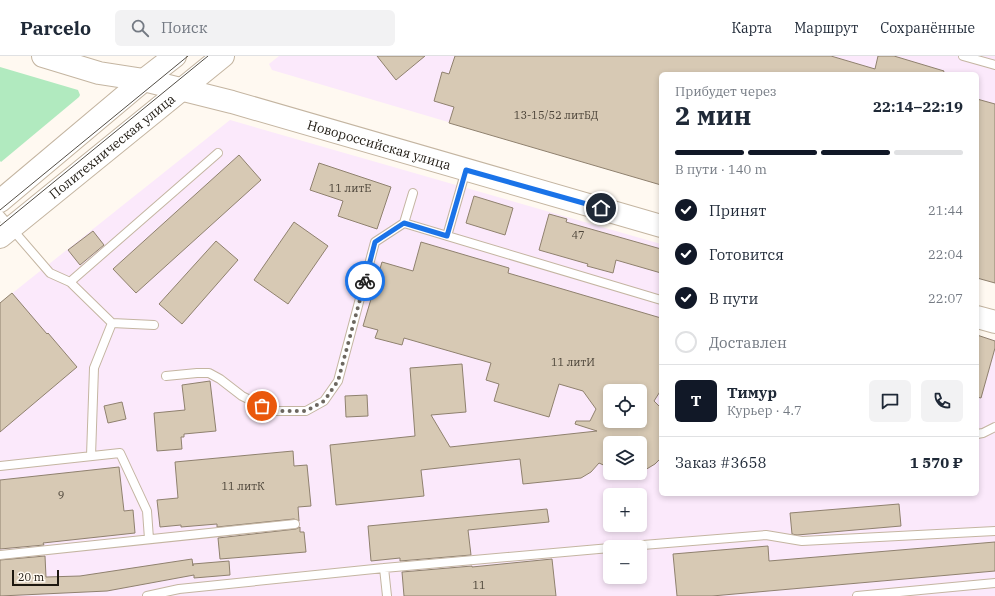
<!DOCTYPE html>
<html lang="ru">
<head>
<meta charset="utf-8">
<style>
  :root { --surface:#fff; --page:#f2f2f3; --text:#1f2937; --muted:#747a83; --line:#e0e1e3; --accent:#111827 }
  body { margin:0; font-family:"IBM Plex Serif",serif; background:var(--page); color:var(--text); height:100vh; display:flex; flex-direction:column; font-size:15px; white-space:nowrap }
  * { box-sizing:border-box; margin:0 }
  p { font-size:13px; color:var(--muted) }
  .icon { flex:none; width:22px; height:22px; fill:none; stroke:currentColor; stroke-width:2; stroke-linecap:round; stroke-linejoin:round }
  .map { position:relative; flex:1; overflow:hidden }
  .drawer { position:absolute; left:659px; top:16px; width:320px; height:424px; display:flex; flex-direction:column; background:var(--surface); border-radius:6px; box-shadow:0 2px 6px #0003 }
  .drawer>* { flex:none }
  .tools { position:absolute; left:603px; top:328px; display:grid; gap:8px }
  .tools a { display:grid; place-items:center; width:44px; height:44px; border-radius:6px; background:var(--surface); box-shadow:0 2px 6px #0003; font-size:20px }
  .scale { position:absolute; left:12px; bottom:10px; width:47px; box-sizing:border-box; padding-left:4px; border:2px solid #1d1810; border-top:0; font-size:11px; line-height:14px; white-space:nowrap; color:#1d1810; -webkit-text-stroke:3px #fff9f1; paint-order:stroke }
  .pin { position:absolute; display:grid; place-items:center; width:34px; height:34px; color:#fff; margin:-17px; border:2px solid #fff; border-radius:50%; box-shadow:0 1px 4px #0007 }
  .courier { position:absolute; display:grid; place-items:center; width:40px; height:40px; margin:-20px; border:3px solid #1a73e8; border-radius:50%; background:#fff; color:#222; box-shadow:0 1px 5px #0007 }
  .headline em { font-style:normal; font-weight:700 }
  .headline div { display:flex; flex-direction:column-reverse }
  .headline { display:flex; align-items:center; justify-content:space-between; height:68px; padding:0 16px }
  h1 { font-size:26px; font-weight:700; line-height:30px }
  .bar { display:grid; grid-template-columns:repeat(4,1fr); gap:6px 4px; align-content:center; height:48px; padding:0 16px }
  .bar i { height:5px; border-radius:3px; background:var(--line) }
  .bar .active { background:var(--accent) }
  .bar p { grid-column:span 4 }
  .line { display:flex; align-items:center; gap:10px; padding:0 16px; border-top:1px solid var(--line) }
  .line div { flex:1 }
  .round { display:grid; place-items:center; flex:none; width:42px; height:42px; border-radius:6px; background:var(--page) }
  ol { padding:0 16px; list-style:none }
  li { display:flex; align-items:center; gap:12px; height:44px }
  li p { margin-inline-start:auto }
  li .icon { padding:4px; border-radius:50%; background:var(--accent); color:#fff; stroke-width:4 }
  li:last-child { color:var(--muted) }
  li i { width:22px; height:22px; border:2px solid var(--line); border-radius:50% }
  header { display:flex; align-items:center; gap:24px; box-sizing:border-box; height:56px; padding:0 20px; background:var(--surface); border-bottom:1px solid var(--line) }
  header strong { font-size:19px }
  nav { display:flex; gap:22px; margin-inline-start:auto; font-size:14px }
  .search { width:280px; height:36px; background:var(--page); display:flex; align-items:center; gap:10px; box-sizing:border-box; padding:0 14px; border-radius:6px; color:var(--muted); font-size:15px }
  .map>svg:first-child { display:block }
</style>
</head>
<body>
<header>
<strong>Parcelo</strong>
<div class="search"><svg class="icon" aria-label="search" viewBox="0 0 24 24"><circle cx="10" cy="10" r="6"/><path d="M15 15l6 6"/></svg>Поиск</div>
<nav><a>Карта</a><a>Маршрут</a><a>Сохранённые</a></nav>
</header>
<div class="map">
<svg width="995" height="540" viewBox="0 0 995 540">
  <rect width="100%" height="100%" fill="#fff9f1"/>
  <path fill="#fbe9fb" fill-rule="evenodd" d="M279 0H995V227L977 222V18H661V129L272 14 269 8Z
    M230 64 661 188V438H977V279L995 284V540H0V247ZM610 335H640V365H610ZM610 387H640V417H610ZM610 439H640V469H610ZM610 491H640V521H610Z"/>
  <path fill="#b1eabf" d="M0 11 78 34 80 39 79 41 1 106 0 105Z"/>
  <path fill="#d7c9b4" stroke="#8f816e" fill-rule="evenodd" d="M377 0H425L396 24Z
    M455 0H831L875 13 878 0H894L944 15 943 18H661V129L449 67 454 51 434 45 442 16 449 18Z
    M977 43 995 48V227L977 222Z
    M239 99 261 124 136 237 113 213Z
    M319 107 391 131 377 173 338 160 343 145 310 134Z
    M474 140 513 152 505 179 466 167Z
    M549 158 567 163 566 166 661 193V217L616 204 613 217 587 210 588 208 539 194Z
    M294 166 328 190 288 248 254 224Z
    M93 175 104 189 80 209 68 194Z
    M216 185 238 204 182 268 159 248Z
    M421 186 509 212 508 217 661 262V334L654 345 661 352V402L655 408 640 417V387H610V412L599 407 591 416 581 422 523 428 520 403 421 414 424 440 336 449 330 389 415 380 410 312 462 308 466 356 431 359 450 391 597 375 575 368 576 365H590L596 353 583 335 559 328 549 361 494 345 499 328 486 324 491 307 404 282 402 289 375 282 378 274 363 270 382 206 413 215ZM610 335H640V365H610Z
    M12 237 47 278 48 277 77 311 0 376V247Z
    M977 279 995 285V292L981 342 977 341Z
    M210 325 216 375 184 378V381H181L182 393 157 395 154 357 185 354 182 329Z
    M367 339 368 360 346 361 345 340Z
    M122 346 126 363 108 367 104 350Z
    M293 395 294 410 307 409 311 450 298 451 299 465 294 463 217 471V468L181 471V469L160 471 157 444 178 442 175 406Z
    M119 411 124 455 133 454 135 477 43 487 44 489 0 493V424Z
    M899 448 901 470 797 479 792 478 790 457Z
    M547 453 549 466 468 474 471 499 400 505V502L371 505 368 470Z
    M300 471V476H304L306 496 220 503 218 482 296 473Z
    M995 486V515L712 540H677L673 498 768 490 769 505Z
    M45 500 46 521 80 520 192 503 193 510V508L229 505 230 519 194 522V519L107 535 0 540V504Z
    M552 503 556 540H404L402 516 472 510V511Z"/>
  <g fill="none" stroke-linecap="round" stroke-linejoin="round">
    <g stroke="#c4b5a1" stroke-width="10">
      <path id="lane" d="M963 0 995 9
        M0 159 50 217 70 226 112 267 154 269
        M404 167 413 137
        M447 180 466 114
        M70 226 218 97
        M166 320 197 317H209L220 323 242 340 272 355H306L324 345 338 325 375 186 404 167 661 244
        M977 378 983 377 995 371
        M91 400 94 312 112 267
        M0 410 120 397 147 455 149 483
        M618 491 766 479 802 485 995 475
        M0 499 295 468
        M384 512 387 540
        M147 540 179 533 384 512 610 492
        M857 540 995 527"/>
    </g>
    <g stroke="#c4b5a1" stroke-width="24">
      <g id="secondary">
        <path id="s1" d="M43 0 99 17 144 24 232 46 661 170"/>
        <path d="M0 145 144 24 175 0"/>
        <path id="s2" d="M0 181 223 0"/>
        <path d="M977 261 995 266"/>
      </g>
    </g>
    <use href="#lane" stroke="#fff" stroke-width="8"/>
    <use href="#secondary" stroke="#fff" stroke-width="22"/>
    <path stroke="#524d45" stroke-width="1" d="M0 154 188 0
      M0 170 208 0"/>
  </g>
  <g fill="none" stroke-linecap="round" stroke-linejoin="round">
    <path stroke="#6c675f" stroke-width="4" stroke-dasharray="0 7.2" d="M262 350 272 355H306L324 345 338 325 365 225"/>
    <path stroke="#1a73e8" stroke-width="5" d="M365 225 375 186 404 167 447 180 466 114 601 152"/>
  </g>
  <g text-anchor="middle" stroke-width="3" stroke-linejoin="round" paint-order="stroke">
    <g font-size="11" fill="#4c4439">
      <text x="556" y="63">13-15/52 литБД</text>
      <text x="350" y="136">11 литЕ</text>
      <text x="578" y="183">47</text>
      <text x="573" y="310">11 литИ</text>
      <text x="243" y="434">11 литК</text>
      <text x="61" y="443">9</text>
      <text x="479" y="533">11</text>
    </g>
    <g font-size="13" fill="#1d1810" stroke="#fff9f1">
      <text dy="5" stroke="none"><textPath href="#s1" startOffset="348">Новороссийская улица</textPath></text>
      <text dy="5" stroke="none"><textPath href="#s2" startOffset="144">Политехническая улица</textPath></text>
    </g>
  </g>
</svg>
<div class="tools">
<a><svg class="icon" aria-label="locate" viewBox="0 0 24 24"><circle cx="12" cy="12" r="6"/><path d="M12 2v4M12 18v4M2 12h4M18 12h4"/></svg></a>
<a><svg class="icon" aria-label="layers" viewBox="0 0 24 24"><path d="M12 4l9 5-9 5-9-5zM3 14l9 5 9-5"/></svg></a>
<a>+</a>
<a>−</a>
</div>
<div class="scale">20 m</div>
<div class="pin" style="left:262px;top:350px;background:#ea580c"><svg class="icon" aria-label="bag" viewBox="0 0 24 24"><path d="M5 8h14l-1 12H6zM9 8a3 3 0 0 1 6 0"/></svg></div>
<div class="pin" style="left:601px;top:152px;background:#1f2937"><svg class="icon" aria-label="home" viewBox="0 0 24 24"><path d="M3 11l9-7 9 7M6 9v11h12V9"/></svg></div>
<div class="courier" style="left:365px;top:225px"><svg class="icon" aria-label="bike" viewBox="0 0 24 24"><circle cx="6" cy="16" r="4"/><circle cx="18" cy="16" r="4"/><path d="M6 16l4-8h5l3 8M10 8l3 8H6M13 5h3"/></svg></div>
<section class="drawer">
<div class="headline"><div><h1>2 мин</h1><p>Прибудет через</p></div><em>22:14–22:19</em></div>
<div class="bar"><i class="active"></i><i class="active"></i><i class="active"></i><i></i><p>В пути · 140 m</p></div>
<ol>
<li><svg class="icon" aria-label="check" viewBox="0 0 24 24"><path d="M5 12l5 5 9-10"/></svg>Принят<p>21:44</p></li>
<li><svg class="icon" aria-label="check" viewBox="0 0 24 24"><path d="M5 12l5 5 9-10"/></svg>Готовится<p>22:04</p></li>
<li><svg class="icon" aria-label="check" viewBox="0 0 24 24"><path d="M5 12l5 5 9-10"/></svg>В пути<p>22:07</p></li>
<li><i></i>Доставлен</li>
</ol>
<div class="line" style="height:72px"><b class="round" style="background:var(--accent);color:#fff">Т</b><div><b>Тимур</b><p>Курьер · 4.7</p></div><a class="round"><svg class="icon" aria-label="chat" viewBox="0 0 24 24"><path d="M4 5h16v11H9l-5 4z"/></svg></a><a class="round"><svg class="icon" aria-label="phone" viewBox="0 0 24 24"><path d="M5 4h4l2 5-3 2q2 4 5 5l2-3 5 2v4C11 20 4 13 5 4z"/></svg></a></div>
<div class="line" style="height:52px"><div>Заказ #3658</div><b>1 570 ₽</b></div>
</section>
</div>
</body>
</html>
